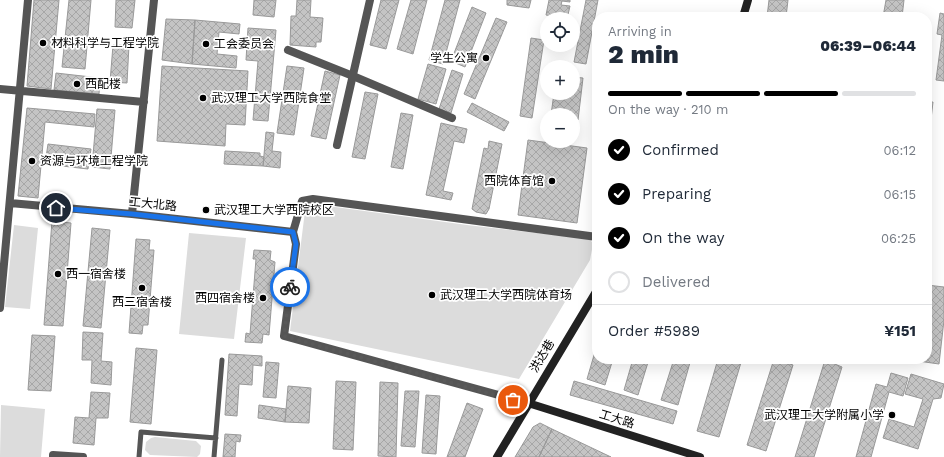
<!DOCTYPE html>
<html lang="en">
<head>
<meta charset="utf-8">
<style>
  :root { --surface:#fff; --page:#f6f6f7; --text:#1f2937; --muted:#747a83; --line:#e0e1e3; --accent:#000 }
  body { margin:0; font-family:"Work Sans","Noto Sans SC",sans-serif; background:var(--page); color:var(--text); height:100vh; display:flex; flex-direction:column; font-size:15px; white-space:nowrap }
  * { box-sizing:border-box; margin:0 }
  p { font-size:13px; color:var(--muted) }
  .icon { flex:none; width:22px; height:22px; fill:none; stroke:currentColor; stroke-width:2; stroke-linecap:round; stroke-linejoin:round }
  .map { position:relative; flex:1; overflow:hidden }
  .details { position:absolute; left:592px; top:12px; width:340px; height:352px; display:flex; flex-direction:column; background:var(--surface); border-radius:16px; box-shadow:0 4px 16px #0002 }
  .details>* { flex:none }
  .fabs { position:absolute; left:540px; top:12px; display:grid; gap:8px }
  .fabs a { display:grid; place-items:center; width:40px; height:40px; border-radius:50%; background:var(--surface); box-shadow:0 4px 16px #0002; font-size:20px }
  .pin { position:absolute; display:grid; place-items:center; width:34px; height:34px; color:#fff; margin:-17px; border:2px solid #fff; border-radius:50%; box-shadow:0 1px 4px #0007 }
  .courier { position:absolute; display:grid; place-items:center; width:40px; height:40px; margin:-20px; border:3px solid #1a73e8; border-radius:50%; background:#fff; color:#222; box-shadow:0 1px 5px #0007 }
  .head em { font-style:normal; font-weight:800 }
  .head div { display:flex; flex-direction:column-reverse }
  .head { display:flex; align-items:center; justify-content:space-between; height:68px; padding:0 16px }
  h1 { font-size:26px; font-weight:800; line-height:30px }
  .bar { display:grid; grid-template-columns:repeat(4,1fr); gap:6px 4px; align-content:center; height:48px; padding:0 16px }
  .bar i { height:5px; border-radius:3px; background:var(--line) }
  .bar .active { background:var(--accent) }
  .bar p { grid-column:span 4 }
  .line { display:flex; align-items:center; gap:10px; padding:0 16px; border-top:1px solid var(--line) }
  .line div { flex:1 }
  ol { padding:0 16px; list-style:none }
  li { display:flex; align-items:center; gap:12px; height:44px }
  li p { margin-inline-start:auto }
  li .icon { padding:4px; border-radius:50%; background:var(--accent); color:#fff; stroke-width:4 }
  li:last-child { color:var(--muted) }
  li i { width:22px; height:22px; border:2px solid var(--line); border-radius:50% }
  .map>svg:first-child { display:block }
</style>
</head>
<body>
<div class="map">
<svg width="944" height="457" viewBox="0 0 944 457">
  <defs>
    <pattern id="building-cross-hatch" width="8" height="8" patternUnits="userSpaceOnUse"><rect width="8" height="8" fill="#c4c4c4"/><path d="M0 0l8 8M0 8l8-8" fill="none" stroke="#a7a7a7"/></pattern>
  </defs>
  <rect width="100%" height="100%" fill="#fff"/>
  <path fill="#dcdcdc" d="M306 203 467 225 590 239 593 244 590 260 519 379 290 331Z
    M14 225 38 228 30 309 5 307Z
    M189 233 246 238 234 339 179 334Z
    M1 405 45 409 41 457H0Z
    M155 437 196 441 201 446 200 454 197 457 150 455 145 450 146 442 151 438Z"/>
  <path fill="url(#building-cross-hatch)" stroke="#999" d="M34 0H59L51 89 27 86Z
    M69 0H91L85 69 62 67Z
    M116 0H135L132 28 115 27Z
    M254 0H276L274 17 253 15Z
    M297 0H311L310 17 323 18 321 42H316V47L290 45 291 16H296Z
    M381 0H399L386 49 370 45Z
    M411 0H427L413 54 397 49Z
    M445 0H460L443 64 429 60Z
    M507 0H531L529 8 507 5Z
    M549 0H570V2L562 1 561 5 570 6 567 19 546 15Z
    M586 0H598L586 64 574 62Z
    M769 0H788L786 17H767Z
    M886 0H904L902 17H883Z
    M472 7 486 13 465 67 451 61Z
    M940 13 944 14V81L936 80 942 35 937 34Z
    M496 18 507 22 475 99 464 94Z
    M166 19 195 20 192 64 162 60Z
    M195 20 240 24 239 34 219 32 217 54 237 56 236 68 192 64Z
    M248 28 276 30 268 121 253 120 258 61 246 60Z
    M531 38 544 40 532 118 520 116Z
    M113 45H129L127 83 110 82Z
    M428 64 446 69 436 104 418 99Z
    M162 66 248 71 245 125 226 124 225 146 157 141Z
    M287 66 304 68 294 135 277 133Z
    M452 70 463 74 451 113 439 109Z
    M325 71 340 75 326 139 311 136Z
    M56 73 100 78 99 94 54 90Z
    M573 77 583 78 578 120 573 119V115H551L554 93H573Z
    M365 92 378 94 365 159 352 157Z
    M927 102H933L927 154Z
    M472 103 509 122 504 131 467 112Z
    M27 108 95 114 94 127 45 122 38 198 18 196Z
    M97 109 115 110 110 169 92 167Z
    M401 113 413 115 403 169 391 167Z
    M441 123 467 129 464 143 454 141 443 191 453 193 451 200 426 195Z
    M266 132 274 133 272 151 281 152 280 168 263 166Z
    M528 140 587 148 577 223 518 215Z
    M489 141 502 144 489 209 486 214 476 212 472 209 484 148 488 149Z
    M48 144 91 149 88 169 45 164Z
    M225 151 260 153V156L264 157 263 166 224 164Z
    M52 221 71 223 63 326 44 325Z
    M92 228 110 230 101 328 83 326Z
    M136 239 150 240 149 250H154L148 325H143L142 334 129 333Z
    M254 250 271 251 270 260 275 262 269 335 263 334 262 343 245 342 246 333 250 334 256 259H253Z
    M927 285 944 287V320L939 364 918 361V359H927Z
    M83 332 103 333 101 361 112 362 111 385 91 383 92 360H82Z
    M32 335 55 336 51 391 28 390Z
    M597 345V359H613L605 385 587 379Z
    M136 348 157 350 151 424 130 422Z
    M229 354 262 356V366L253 365 252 385 239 384 237 416 225 415Z
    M633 359H649L638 395 624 390Z
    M674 359H691L678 405 661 400Z
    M718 359H742L719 437 697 431Z
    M774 359 793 365 766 451 747 445Z
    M825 360 842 367 814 457H795Z
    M266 362 279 363 276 398 263 397Z
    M891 373 908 378 903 396 889 392 871 457H856L876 384 887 387Z
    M911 374 944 384 941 398 933 399 918 449 883 438 889 419 914 427 923 399 905 394Z
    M336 381 356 382 353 450 333 449Z
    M574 381 677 411 673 424 570 395Z
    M380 382 398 383 396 457 378 456Z
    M288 386 311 388 309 423 285 422Z
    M405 391H419L415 447 401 446Z
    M91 392 110 393 108 418H96L94 445 73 443 75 417 89 418Z
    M426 395 440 396 436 454 422 453Z
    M467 403 483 409 465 457H447Z
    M259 405 286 409 285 422 258 418Z
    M540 423 552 429 539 457H515L533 427Z
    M552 429 611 457H539Z
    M225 434 241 435 240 442 236 441 235 457H223Z"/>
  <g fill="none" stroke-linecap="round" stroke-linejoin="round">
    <path stroke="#555" stroke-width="5" d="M139 457 141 432 216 438
      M214 457 222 360"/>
    <path stroke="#555" stroke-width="8" d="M288 50 353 76 452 118
      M0 89 144 102
      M337 145 370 0
      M10 203 132 214 293 232
      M132 214 154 0
      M293 232 296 244 284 336 528 403
      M293 232 302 201 313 199 597 237
      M0 308 28 0
      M53 457V455L83 457"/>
    <path stroke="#222" stroke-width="8" d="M743 17 748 0
      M528 403 700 457
      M497 457 597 290"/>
  </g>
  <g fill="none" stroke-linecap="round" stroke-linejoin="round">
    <path stroke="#595959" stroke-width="4" stroke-dasharray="0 7.2" d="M290 287 284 336 513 400"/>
    <path stroke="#1a73e8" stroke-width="5" d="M56 208 132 214 293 232 296 244 290 287"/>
  </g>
  <g fill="#000" stroke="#fff" stroke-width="1.5">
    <circle cx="43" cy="43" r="4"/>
    <circle cx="206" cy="44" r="4"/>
    <circle cx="486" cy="58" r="4"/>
    <circle cx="77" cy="84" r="4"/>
    <circle cx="203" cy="98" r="4"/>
    <circle cx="32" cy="161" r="4"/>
    <circle cx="552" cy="181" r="4"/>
    <circle cx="206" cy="210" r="4"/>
    <circle cx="58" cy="274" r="4"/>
    <circle cx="142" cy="288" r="4"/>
    <circle cx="432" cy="295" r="4"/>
    <circle cx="263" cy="298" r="4"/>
    <circle cx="892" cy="415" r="4"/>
  </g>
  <g text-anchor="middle" stroke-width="3.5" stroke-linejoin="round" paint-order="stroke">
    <g font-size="12" fill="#000" stroke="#fff" text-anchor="start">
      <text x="51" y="47">材料科学与工程学院</text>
      <text x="214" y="48">工会委员会</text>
      <text x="478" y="62" text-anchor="end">学生公寓</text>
      <text x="85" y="88">西配楼</text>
      <text x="211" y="102">武汉理工大学西院食堂</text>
      <text x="40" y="165">资源与环境工程学院</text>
      <text x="544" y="185" text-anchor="end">西院体育馆</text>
      <text x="214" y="214">武汉理工大学西院校区</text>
      <text x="66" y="278">西一宿舍楼</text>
      <text x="440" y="299">武汉理工大学西院体育场</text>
      <text x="255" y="302" text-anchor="end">西四宿舍楼</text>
      <text x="142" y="306" text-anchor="middle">西三宿舍楼</text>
      <text x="884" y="419" text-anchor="end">武汉理工大学附属小学</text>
    </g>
    <g font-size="12" fill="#000" stroke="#fff">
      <text transform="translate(153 204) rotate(6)" y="4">工大北路</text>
      <text transform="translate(542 356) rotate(-59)" y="4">洪达巷</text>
      <text transform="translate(617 419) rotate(17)" y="4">工大路</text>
    </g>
  </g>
</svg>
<div class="fabs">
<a><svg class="icon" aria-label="locate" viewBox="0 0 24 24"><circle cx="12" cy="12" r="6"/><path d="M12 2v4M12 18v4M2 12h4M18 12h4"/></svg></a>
<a>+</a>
<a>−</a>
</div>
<div class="pin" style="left:513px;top:400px;background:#ea580c"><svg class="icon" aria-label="bag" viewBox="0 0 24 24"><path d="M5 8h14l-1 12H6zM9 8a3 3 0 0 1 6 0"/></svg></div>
<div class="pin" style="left:56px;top:208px;background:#1f2937"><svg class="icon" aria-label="home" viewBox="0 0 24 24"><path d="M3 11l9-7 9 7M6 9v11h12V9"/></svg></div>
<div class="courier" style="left:290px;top:287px"><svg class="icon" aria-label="bike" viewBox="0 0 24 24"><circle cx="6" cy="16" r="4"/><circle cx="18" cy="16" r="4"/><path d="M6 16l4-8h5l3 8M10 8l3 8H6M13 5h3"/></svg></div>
<section class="details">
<div class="head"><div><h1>2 min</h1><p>Arriving in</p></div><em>06:39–06:44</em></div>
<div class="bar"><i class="active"></i><i class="active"></i><i class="active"></i><i></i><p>On the way · 210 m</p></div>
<ol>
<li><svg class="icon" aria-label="check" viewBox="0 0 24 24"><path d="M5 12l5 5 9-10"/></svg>Confirmed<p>06:12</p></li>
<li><svg class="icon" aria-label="check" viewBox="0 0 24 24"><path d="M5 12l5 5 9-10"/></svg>Preparing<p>06:15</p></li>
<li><svg class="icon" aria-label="check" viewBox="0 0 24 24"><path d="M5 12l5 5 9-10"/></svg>On the way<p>06:25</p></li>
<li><i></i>Delivered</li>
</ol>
<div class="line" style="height:52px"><div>Order #5989</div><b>¥151</b></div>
</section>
</div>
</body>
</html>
